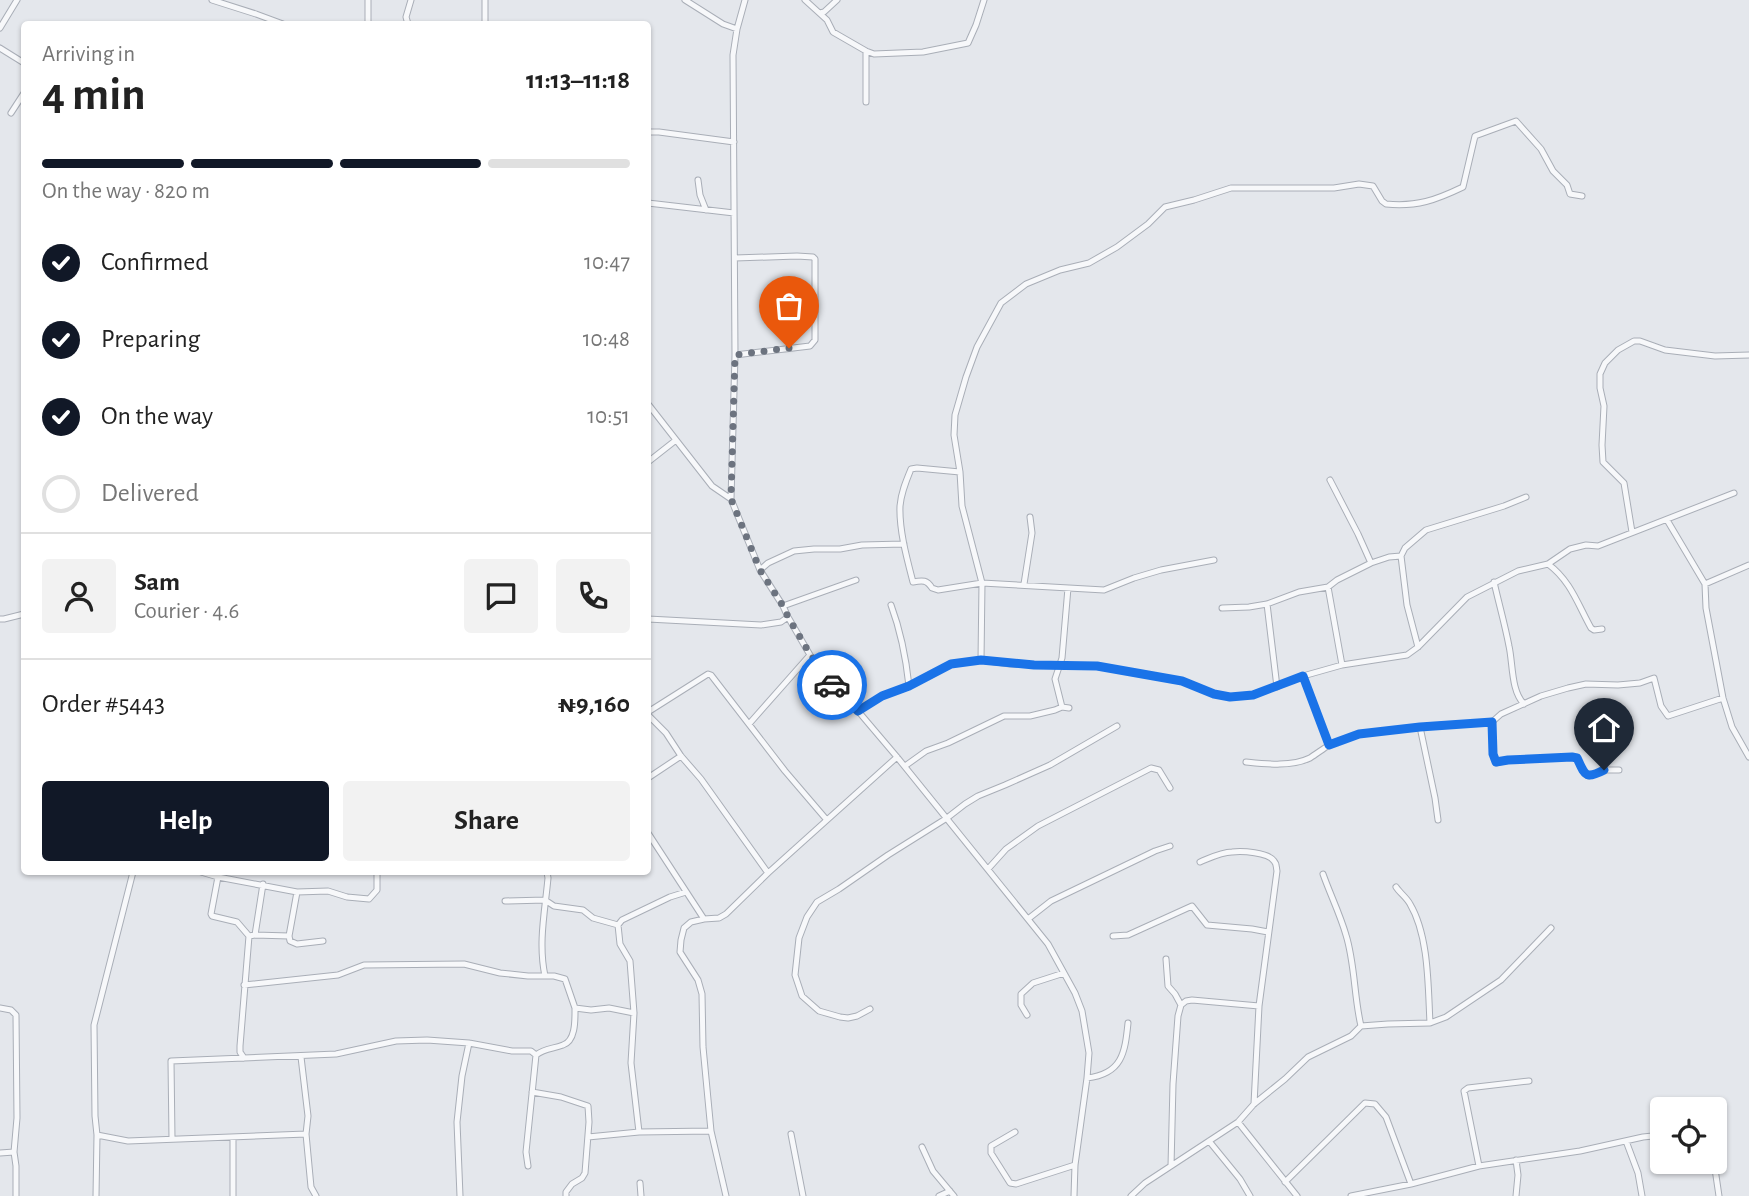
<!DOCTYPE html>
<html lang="en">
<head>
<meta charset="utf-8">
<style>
  :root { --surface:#fff; --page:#f2f2f2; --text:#222; --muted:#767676; --line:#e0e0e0; --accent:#111827 }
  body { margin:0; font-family:"Alegreya Sans",sans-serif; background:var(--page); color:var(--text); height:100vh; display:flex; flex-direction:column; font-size:26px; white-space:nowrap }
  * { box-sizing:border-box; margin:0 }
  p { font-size:23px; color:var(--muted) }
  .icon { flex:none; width:38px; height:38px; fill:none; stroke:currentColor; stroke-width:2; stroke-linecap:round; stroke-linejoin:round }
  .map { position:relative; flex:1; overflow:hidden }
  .details { position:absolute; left:21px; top:21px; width:630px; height:854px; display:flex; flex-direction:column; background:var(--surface); border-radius:7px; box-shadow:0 2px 5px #0004 }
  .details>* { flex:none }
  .buttons { position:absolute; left:1650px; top:1097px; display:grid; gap:14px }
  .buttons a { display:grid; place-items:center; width:77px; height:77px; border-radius:7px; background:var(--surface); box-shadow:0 2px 5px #0004; font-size:35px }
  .pin { position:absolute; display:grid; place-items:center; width:60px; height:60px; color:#fff; margin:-72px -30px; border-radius:50% 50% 50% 0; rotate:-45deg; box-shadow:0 0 7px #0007 }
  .pin .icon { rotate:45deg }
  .courier { position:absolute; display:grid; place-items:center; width:70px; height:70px; margin:-35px; border:5px solid #1a73e8; border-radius:50%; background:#fff; color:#222; box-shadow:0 2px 9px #0007 }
  .summary em { font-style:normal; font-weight:700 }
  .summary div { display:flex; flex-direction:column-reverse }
  .summary { display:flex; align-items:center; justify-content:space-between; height:119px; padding:0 21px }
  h1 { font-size:46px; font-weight:700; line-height:52px }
  .bar { display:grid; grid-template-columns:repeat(4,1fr); gap:10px 7px; align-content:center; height:84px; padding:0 21px }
  .bar i { height:9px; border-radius:5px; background:var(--line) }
  .bar .current { background:var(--accent) }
  .bar p { grid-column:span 4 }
  .line { display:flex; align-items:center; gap:18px; padding:0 21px; border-top:2px solid var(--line) }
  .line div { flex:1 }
  .round { display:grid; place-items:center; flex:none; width:74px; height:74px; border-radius:7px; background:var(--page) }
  ol { padding:0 21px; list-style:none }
  li { display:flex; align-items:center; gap:21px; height:77px }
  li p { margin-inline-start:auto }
  li .icon { padding:7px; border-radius:50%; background:var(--accent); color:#fff; stroke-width:4 }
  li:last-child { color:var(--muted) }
  li i { width:38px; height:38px; border:4px solid var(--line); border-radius:50% }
  .cta { display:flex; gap:14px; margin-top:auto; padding:14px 21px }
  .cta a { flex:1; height:80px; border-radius:7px; background:var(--accent); color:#fff; font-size:28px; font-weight:700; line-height:80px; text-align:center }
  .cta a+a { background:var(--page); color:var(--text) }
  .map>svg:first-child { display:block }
</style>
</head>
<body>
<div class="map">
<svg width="1749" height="1196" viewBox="0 0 1749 1196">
  <rect width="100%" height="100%" fill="#e4e7ec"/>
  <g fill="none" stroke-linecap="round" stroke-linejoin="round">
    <g stroke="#a9aeb7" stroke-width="7">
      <path id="minor" d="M212 0 256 14 283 24
        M485 0V24
        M685 0 723 24 737 29
        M745 0 737 29 733 55 735 355 731 499 760 570 783 606 788 617 810 655 833 686 858 711 897 757 1048 944 1075 993 1082 1011 1089 1053 1087 1078 1075 1165 1074 1196
        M805 0 827 20 833 32 866 51 874 54 923 52 968 43 976 25 984 0
        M820 13 824 12 837 0
        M368 24V0
        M408 24 406 17 411 0
        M0 28 17 0
        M0 48 24 63
        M866 51V102
        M11 113 24 93
        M648 132H659L734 142
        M698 180 700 195 706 210
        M648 203 734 213
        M735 355 810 346 815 340V259L813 257 797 256 735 258
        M648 404 712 486 731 499
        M648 462 676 440
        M960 472 917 468 911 469C906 481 901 493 900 506 899 530 907 559 913 582 923 580 927 580 932 588L938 590 982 583 1104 590 1134 578 1161 570 1214 560
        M1330 480 1358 534 1371 563
        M1667 520 1705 584 1706 608 1723 698 1732 727 1749 757
        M1632 532 1624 483 1603 462 1602 445 1604 406 1600 388V374L1605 363 1618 350 1634 341H1640L1665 350 1715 356 1749 355
        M1548 564C1571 581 1578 605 1591 628L1594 630 1602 629
        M760 570 768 563 794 551 814 549H840L862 545 904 544
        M1494 582C1499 604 1505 625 1509 646 1513 664 1511 691 1524 704
        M1024 584 1032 533 1030 517
        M1705 584 1749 565
        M1328 587 1342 665
        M1267 604 1277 687
        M891 605C901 632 906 658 909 686
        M783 606 856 580
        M1222 608 1249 607 1267 604 1299 592 1328 587 1337 580 1371 563 1389 557 1401 556
        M0 619H4L24 614
        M648 619 761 625 781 622 788 617
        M1418 647 1407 605 1401 556 1405 548 1426 530 1504 506 1526 497
        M981 660 982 583 962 506 960 472 954 435 955 415 966 377 977 347 1001 303 1026 284 1060 270 1089 263 1117 247 1148 224 1165 207 1194 200 1231 188H1334L1359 184 1373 186 1382 201 1386 204C1417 207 1436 200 1463 187L1475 136 1516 121 1541 149 1553 171 1567 185 1570 194 1582 196
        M1062 707 1055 679 1062 658 1068 588
        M858 711 882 696 909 686 951 664 981 660 1010 664 1097 666 1182 681 1215 694 1230 697 1253 695 1303 676 1342 665 1407 655 1418 647 1467 597 1518 571 1548 564 1570 549 1586 545 1598 546 1734 493
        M648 712 708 674 711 675 785 771 826 819
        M648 715 666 733 681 756 701 779 768 873
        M1492 722 1493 754 1496 763 1508 760 1572 757 1577 758 1585 774 1589 776 1604 770H1619
        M749 724 810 655
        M1420 727 1435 798 1438 820
        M1329 745 1359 734 1420 727 1492 722 1501 714 1541 696 1568 688 1586 684 1618 685 1640 683 1654 678 1661 706 1668 716 1723 698
        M1246 762C1266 764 1291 767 1310 758 1316 754 1323 749 1329 745L1303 676
        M905 766 926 751 948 743 1004 716H1030L1055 710 1062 707 1069 708
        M648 778 681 756
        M648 833 704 919
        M1200 862C1210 858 1221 852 1232 852 1242 851 1268 852 1274 861 1277 864 1276 867 1277 871L1259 1006 1254 1104
        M988 869 1006 849 1038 826 1151 768 1159 770 1170 788
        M201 872 218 877 297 892 328 891 347 897 369 899 377 890V872
        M1323 874C1330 894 1340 914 1346 935 1355 964 1354 997 1361 1026
        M218 877 211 914 212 916 237 922 249 936
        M1396 887C1400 893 1407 898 1410 904 1429 936 1428 987 1430 1023
        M505 901 545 900 554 906 583 910 593 918 618 925
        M1028 919 1051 901 1155 851 1170 846
        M255 935 289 936 290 941 297 944 323 941
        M289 936 297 892
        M1113 936 1128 935 1192 906 1207 925 1252 929 1268 932
        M1166 959 1168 986 1175 994 1181 1005 1178 1016 1173 1084 1171 1166
        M545 976C538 943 545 911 548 878L547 872
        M244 985 338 975 364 965 464 964 500 973 528 976H554L565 979 575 1008 591 1010 609 1008 634 1013
        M1181 1005 1186 1001 1192 1000 1259 1006
        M0 1008 11 1010 16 1015 17 1118 14 1152 16 1166V1196
        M870 1009 857 1016 848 1018 840 1017 819 1011 802 996 795 975 799 938 807 917 817 902 839 889 888 855 947 818 965 804 978 796 1005 785 1050 765 1117 726
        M1027 1015 1021 1005V994L1033 983 1064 973
        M536 1055C545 1048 553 1049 563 1045 576 1041 575 1019 575 1008
        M301 1057 308 1116 306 1134 311 1187 316 1196
        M244 1058 240 1052V1046L249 936 255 935 263 884
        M1087 1078C1122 1074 1125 1053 1128 1023
        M532 1092 561 1097 588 1106 589 1122 585 1173 582 1178 572 1184 566 1192V1196
        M1238 1122 1297 1196
        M639 1132 631 1063 634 1013 630 961 620 944 618 925 622 920 670 897 686 892
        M1015 1132 991 1146V1153L1010 1183 1016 1184 1075 1165
        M791 1134 803 1196
        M97 1135 128 1141 306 1134
        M588 1137 639 1132 711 1131
        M172 1139 171 1061 336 1054 396 1041 427 1040 469 1043 512 1051H531L536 1055 526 1152 528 1166
        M1209 1141 1240 1179 1250 1196
        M1626 1141 1638 1173 1642 1196
        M922 1147 933 1171 954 1196
        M0 1153 14 1152
        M1516 1160 1518 1175 1516 1196
        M1714 1162 1719 1196
        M1479 1166 1464 1091 1468 1088 1529 1081
        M1285 1182 1365 1103 1375 1104 1386 1117 1411 1184
        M640 1183 641 1196
        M96 1196 97 1135 95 1116 94 1025 133 872
        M233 1196V1138
        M460 1196 457 1122 462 1076 469 1043
        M726 1196 711 1131 703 1047 702 994 698 980 680 952 681 940 684 928 691 922 704 919 719 918 726 914 768 873 897 757
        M939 1196 950 1191
        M1131 1196 1145 1183 1238 1122 1254 1104 1285 1079 1308 1057 1351 1036 1361 1026 1388 1024 1430 1023 1446 1017 1501 980 1551 928
        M1351 1196 1411 1184 1479 1166 1580 1151 1643 1137 1662 1135"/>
    </g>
    <use href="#minor" stroke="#f7f8fa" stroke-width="5"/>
  </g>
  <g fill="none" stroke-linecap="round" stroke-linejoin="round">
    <path stroke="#6c737f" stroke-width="7" stroke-dasharray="0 12.6" d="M789 348 735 355 731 499 760 570 783 606 788 617 810 654 832 685"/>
    <path stroke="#1a73e8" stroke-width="9" d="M832 685 858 711 882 696 909 686 951 664 981 660 1034 665 1097 666 1182 681 1214 694 1230 697 1253 695 1303 676 1329 745 1359 734 1420 727 1492 722 1493 754 1496 762 1508 760 1572 757 1577 758C1585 775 1585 780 1604 770"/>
  </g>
</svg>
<div class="buttons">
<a><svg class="icon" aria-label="locate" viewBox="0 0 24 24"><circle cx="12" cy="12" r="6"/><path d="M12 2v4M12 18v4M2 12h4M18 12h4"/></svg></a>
</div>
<div class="pin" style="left:789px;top:348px;background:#ea580c"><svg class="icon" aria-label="bag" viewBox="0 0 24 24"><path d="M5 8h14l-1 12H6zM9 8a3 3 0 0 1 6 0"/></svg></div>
<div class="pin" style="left:1604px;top:770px;background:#1f2937"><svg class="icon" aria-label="home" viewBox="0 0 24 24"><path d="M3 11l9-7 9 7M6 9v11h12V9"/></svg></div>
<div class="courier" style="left:832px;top:685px"><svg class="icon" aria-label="car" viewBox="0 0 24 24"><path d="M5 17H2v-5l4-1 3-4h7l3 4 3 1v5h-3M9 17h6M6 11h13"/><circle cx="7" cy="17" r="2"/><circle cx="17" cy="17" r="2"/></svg></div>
<section class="details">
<div class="summary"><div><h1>4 min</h1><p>Arriving in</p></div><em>11:13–11:18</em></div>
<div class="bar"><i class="current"></i><i class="current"></i><i class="current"></i><i></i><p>On the way · 820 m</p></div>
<ol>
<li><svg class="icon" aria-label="check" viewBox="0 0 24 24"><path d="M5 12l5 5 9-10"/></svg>Confirmed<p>10:47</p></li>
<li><svg class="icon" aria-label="check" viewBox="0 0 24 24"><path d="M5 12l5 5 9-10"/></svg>Preparing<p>10:48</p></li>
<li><svg class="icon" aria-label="check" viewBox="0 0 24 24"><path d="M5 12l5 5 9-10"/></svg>On the way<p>10:51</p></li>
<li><i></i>Delivered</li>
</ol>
<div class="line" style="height:126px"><a class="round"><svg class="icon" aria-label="person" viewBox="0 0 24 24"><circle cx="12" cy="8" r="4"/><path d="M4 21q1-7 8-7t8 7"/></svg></a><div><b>Sam</b><p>Courier · 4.6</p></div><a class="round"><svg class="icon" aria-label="chat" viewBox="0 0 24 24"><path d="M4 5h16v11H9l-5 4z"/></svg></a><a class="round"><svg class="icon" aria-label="phone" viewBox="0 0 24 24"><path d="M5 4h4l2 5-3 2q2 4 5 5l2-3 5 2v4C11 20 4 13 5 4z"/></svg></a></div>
<div class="line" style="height:91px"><div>Order #5443</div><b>₦9,160</b></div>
<div class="cta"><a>Help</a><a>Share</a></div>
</section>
</div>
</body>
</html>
